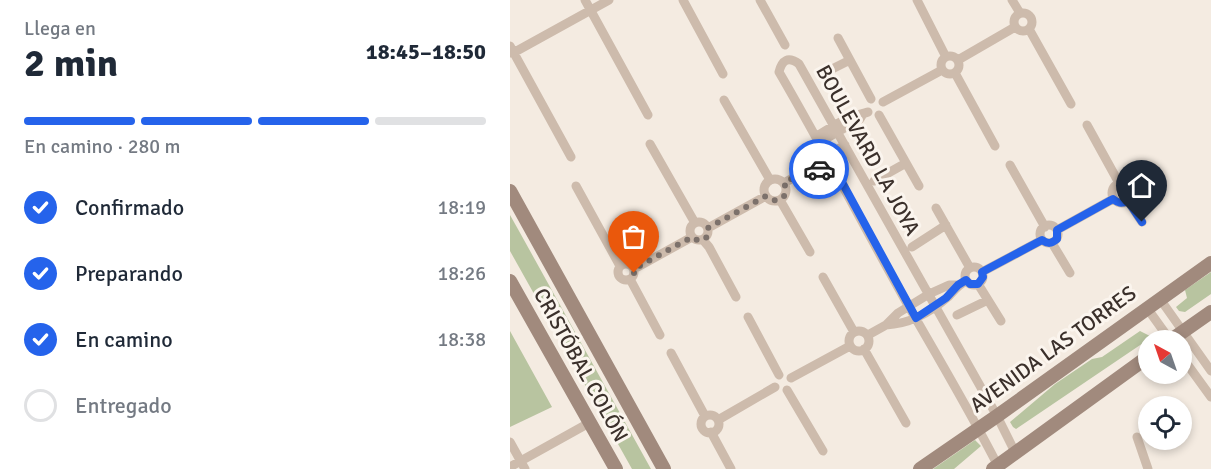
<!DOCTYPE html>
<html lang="es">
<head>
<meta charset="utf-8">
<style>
  :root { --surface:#fff; --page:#f2f2f3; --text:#1f2937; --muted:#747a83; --line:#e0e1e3; --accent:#2563eb }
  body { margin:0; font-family:Signika,sans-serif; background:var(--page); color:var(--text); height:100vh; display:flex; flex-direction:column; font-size:22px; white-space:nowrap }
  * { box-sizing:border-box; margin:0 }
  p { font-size:20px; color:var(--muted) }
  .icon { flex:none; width:33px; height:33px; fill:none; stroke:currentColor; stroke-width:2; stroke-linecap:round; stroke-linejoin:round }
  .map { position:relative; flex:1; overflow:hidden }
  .drawer { display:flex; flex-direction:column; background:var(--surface); width:510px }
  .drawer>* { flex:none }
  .needle { width:39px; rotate:320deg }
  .controls { position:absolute; left:628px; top:330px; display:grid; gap:12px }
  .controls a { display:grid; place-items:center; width:54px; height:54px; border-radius:50%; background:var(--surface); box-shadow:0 3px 9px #0003; font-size:30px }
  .pin { position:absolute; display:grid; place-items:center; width:51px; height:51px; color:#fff; margin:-62px -26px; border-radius:50% 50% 50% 0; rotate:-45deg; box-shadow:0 0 6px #0007 }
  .pin .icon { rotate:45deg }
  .courier { position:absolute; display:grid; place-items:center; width:60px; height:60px; margin:-30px; border:4px solid #2563eb; border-radius:50%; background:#fff; color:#222; box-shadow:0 2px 8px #0007 }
  .headline em { font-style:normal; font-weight:700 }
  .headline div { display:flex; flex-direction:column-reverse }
  .headline { display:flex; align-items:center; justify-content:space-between; height:102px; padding:0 24px }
  h1 { font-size:39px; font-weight:700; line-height:45px }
  .bar { display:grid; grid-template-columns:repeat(4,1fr); gap:9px 6px; align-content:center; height:72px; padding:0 24px }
  .bar i { height:8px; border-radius:4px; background:var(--line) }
  .bar .selected { background:var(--accent) }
  .bar p { grid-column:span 4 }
  ol { padding:0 24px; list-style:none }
  li { display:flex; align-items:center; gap:18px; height:66px }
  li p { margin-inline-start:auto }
  li .icon { padding:6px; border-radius:50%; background:var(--accent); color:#fff; stroke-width:4 }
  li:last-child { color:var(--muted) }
  li i { width:33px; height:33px; border:3px solid var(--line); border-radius:50% }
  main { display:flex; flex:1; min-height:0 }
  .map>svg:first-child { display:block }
</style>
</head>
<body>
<main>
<section class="drawer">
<div class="headline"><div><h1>2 min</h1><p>Llega en</p></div><em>18:45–18:50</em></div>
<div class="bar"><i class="selected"></i><i class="selected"></i><i class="selected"></i><i></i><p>En camino · 280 m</p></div>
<ol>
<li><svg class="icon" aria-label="check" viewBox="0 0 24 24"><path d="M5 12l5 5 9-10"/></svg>Confirmado<p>18:19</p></li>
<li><svg class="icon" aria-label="check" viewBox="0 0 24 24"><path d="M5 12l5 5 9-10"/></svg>Preparando<p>18:26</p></li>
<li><svg class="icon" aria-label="check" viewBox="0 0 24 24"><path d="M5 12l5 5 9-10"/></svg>En camino<p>18:38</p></li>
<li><i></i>Entregado</li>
</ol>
</section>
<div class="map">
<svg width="701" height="469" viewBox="0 0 701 469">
  <rect width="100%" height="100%" fill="#f4ebe1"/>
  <path fill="#b8c4a0" d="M0 215 9 231 141 469H122L0 251Z
    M701 272V294L675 312 669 311 666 307 677 298 675 290Z
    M0 331 42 407 0 427Z
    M630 331 642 337 506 429 503 427 500 422 545 384 582 359 592 357Z
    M465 440 471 446 444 469H423Z"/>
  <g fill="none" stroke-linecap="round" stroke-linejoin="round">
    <path stroke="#cdbbac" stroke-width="9" d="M75 0 138 115
      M173 0 213 74
      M250 0 275 45
      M407 0 436 57
      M502 0 510 13
      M504 22a9 9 0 1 1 18 0a9 9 0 1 1-18 0Z
      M519 29 561 104
      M328 38 361 99
      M0 46 61 157
      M0 53H3L99 0
      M431 65a9 9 0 1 1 18 0a9 9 0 1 1-18 0Z
      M448 60 505 27
      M318 71 340 60
      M445 73 485 146
      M214 100 260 180
      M373 102 432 70
      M369 115 409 186
      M577 125 609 183
      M307 136C317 130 327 123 338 118 345 114 351 115 358 112
      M310 142 350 119 353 114
      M140 144 185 223
      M500 165 535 227
      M290 174 301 173 338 152
      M254 190a11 11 0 1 1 22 0a11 11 0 1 1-22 0Z
      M364 181 396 163
      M274 183 290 174 297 166 335 145
      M602 193a10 10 0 1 1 20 0a10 10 0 1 1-20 0Z
      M66 186 110 266
      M270 200 300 252
      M618 201 632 222
      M426 208 460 268
      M180 231a9 9 0 1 1 18 0a9 9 0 1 1-18 0Z
      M530 234a9 9 0 1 1 18 0a9 9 0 1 1-18 0Z
      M198 228 256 196
      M547 230 603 199
      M193 240 199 247 226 297
      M542 243 560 273
      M402 247 436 225
      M108 272a8 8 0 1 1 16 0a8 8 0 1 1-16 0Z
      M455 276a9 9 0 1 1 18 0a9 9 0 1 1-18 0Z
      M124 269 182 237
      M472 272 532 240
      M313 277 344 332
      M120 279 150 335
      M468 284 491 321
      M650 299 701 371
      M637 308 660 340
      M447 315 478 300
      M238 317 269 375
      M376 325C399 324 421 312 438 297 444 291 448 285 456 281
      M339 341a10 10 0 1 1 20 0a10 10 0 1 1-20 0Z
      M358 335 376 325 388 313 419 294 439 285H448
      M354 349 396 423
      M161 353 195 416
      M672 357 701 397
      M281 378 340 346
      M277 390 313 451
      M191 424a9 9 0 1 1 18 0a9 9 0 1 1-18 0Z
      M208 420 265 387
      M201 432 221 469
      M627 437 638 469
      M0 442 15 469
      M488 466C460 411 429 359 399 307 355 229 314 149 269 72 272 60 278 56 289 64L487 416 505 452
      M0 467 79 423"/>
    <path stroke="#a18a7d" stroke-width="14" d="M0 191 154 469
      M0 281 106 469
      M661 340 701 312
      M410 469 487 416 701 263
      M483 469 639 356"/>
  </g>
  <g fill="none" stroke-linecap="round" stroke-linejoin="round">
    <path stroke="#7c716b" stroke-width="6" stroke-dasharray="0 10.8" d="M124 273V269L182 237 189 241 197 237 199 233 198 228 256 196C268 206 280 197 274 183L290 174 301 173 309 169"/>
    <path stroke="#2563eb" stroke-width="8" d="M309 169 321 162 406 318 436 298 448 285 456 280 460 284H468L473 277 472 272 532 240C538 244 541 244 547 239V230L603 199C608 203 611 204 618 201L632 222"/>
  </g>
  <g text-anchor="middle" stroke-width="6" stroke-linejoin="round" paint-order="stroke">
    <g font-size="21" fill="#3b302b" stroke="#fbf5ee">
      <text transform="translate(358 150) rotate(61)" y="7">BOULEVARD LA JOYA</text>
      <text transform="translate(543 349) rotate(-36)" y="7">AVENIDA LAS TORRES</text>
      <text transform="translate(71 365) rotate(61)" y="7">CRISTÓBAL COLÓN</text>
    </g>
  </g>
</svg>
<div class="controls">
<a><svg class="needle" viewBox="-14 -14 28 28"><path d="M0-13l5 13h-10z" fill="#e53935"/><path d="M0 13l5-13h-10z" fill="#747a83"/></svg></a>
<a><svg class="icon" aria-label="locate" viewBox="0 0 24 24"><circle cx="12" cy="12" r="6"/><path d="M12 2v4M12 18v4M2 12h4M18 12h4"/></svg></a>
</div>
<div class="pin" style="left:124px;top:273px;background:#ea580c"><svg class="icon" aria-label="bag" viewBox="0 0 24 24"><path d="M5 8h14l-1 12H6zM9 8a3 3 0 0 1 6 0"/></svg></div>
<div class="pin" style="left:632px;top:222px;background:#1f2937"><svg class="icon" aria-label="home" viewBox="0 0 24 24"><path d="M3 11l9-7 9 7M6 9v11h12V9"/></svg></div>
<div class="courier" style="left:309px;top:169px"><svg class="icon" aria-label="car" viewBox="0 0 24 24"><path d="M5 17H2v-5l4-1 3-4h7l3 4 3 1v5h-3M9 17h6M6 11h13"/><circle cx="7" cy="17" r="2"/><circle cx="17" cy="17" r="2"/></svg></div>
</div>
</main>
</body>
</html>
